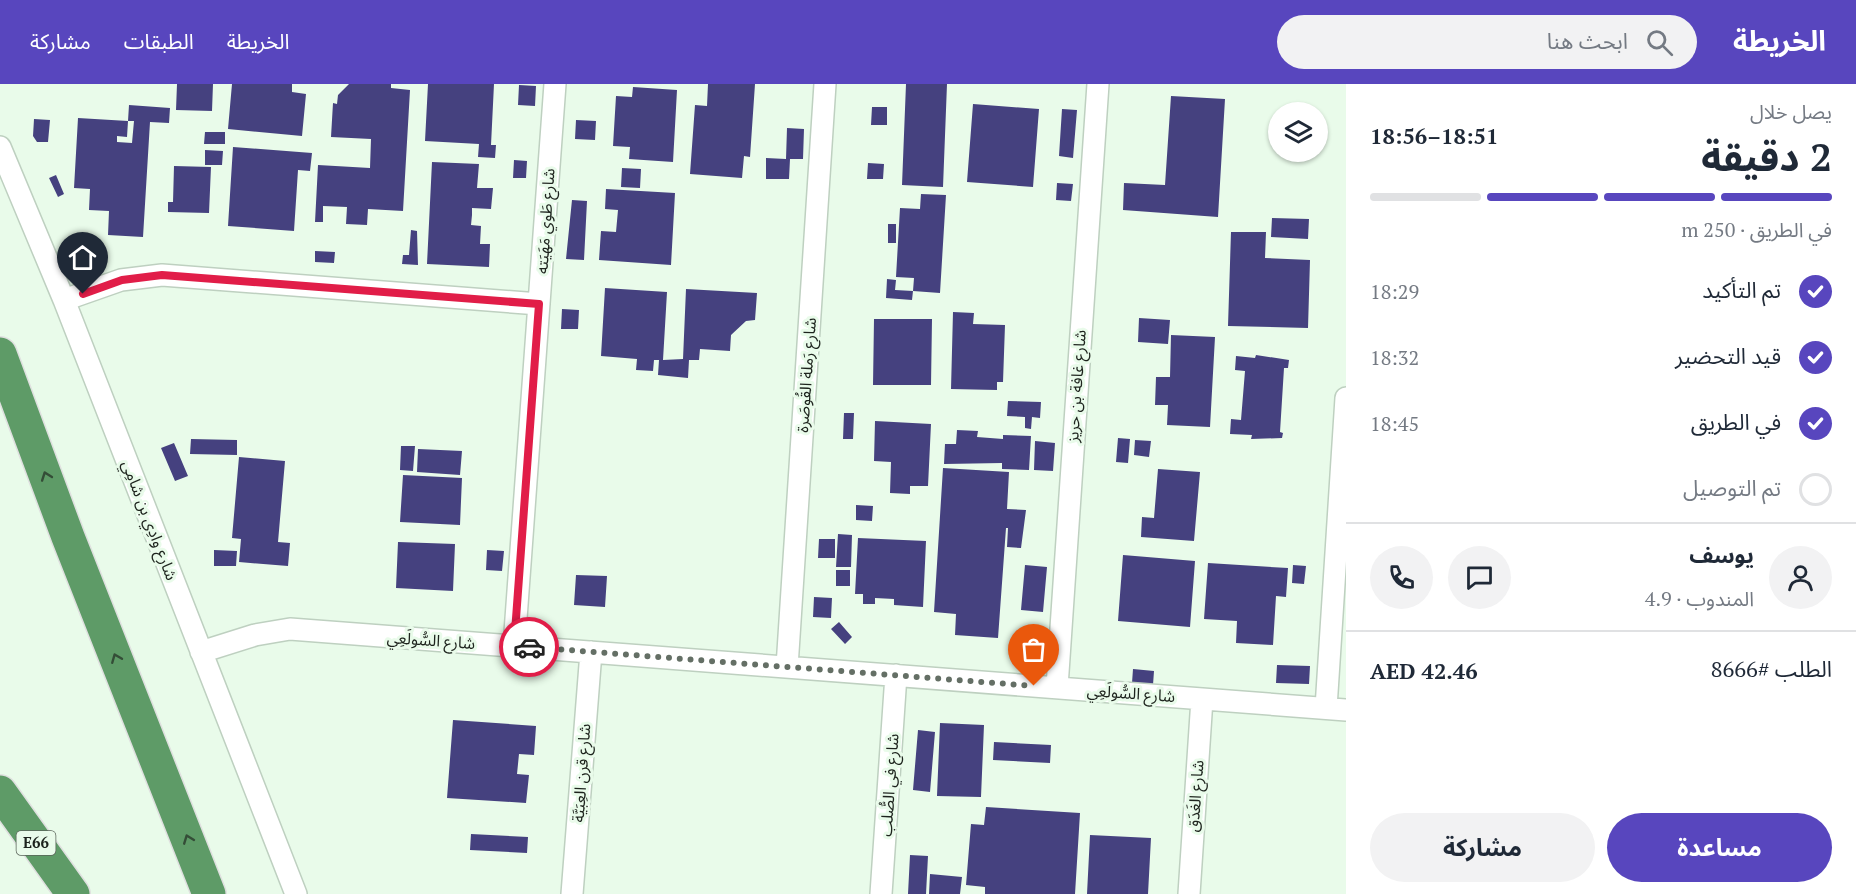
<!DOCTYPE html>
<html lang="ar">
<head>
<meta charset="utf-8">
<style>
  :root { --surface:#fff; --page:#f2f2f3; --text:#1f2937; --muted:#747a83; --line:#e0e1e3; --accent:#5846be }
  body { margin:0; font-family:"PT Serif","Noto Sans Arabic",serif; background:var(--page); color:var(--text); direction:rtl; height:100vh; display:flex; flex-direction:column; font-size:22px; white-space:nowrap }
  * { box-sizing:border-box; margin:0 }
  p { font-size:20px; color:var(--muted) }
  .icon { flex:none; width:33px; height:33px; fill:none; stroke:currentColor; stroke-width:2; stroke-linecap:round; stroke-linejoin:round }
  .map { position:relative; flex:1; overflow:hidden; direction:ltr }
  .details { display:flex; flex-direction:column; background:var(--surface); width:510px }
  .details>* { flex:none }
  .controls { position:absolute; left:1268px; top:18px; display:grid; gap:12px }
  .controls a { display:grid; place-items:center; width:60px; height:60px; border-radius:50%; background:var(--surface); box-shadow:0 2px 4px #0004; font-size:30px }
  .pin { position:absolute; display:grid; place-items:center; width:51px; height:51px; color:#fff; margin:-62px -26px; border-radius:50% 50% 50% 0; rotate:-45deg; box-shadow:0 0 6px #0007 }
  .pin .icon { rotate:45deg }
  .courier { position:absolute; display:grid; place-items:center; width:60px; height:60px; margin:-30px; border:4px solid #e11d48; border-radius:50%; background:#fff; color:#222; box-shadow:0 2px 8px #0007 }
  .overview em { font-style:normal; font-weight:700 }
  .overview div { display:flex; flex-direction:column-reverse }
  .overview { display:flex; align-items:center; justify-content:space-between; height:102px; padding:0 24px }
  h1 { font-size:39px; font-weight:700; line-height:45px }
  .bar { display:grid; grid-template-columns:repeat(4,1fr); gap:9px 6px; align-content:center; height:72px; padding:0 24px }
  .bar i { height:8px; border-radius:4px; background:var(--line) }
  .bar .on { background:var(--accent) }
  .bar p { grid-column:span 4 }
  .line { display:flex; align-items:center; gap:15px; padding:0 24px; border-top:2px solid var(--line) }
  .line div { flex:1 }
  .round { display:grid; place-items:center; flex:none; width:63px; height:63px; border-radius:32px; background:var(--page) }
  ol { padding:0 24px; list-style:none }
  li { display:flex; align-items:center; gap:18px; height:66px }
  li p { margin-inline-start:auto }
  li .icon { padding:6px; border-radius:50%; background:var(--accent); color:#fff; stroke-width:4 }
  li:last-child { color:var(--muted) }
  li i { width:33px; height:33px; border:3px solid var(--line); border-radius:50% }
  .primary-button { display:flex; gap:12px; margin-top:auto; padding:12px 24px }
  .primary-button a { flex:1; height:69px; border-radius:36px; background:var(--accent); color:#fff; font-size:24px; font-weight:700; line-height:69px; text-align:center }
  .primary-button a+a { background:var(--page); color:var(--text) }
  header { display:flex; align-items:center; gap:36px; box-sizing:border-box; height:84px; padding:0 30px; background:var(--accent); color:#fff }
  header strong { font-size:28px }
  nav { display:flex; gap:33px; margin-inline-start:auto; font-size:21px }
  .search { width:420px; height:54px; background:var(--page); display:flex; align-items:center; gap:15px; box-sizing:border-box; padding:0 21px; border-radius:33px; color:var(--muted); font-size:22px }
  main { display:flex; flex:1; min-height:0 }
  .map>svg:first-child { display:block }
</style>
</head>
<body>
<header>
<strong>الخريطة</strong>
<div class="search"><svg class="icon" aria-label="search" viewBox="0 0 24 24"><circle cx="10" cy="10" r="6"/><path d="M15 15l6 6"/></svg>ابحث هنا</div>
<nav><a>الخريطة</a><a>الطبقات</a><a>مشاركة</a></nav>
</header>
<main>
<section class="details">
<div class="overview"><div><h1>2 دقيقة</h1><p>يصل خلال</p></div><em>18:51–18:56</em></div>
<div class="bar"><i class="on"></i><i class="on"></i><i class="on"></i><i></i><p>في الطريق · 250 m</p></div>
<ol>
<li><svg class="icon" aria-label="check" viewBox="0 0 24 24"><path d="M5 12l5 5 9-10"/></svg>تم التأكيد<p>18:29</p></li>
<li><svg class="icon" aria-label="check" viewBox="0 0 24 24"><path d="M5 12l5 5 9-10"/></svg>قيد التحضير<p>18:32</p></li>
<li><svg class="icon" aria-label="check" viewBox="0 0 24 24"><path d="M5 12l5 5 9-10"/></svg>في الطريق<p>18:45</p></li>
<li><i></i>تم التوصيل</li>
</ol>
<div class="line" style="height:108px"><a class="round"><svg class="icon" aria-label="person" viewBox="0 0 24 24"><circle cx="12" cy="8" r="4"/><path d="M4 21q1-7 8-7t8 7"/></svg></a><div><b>يوسف</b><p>المندوب · 4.9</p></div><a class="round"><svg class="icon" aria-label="chat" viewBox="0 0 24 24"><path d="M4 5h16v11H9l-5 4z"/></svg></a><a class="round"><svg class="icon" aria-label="phone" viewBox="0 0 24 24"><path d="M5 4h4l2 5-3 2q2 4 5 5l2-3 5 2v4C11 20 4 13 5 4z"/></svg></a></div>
<div class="line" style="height:78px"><div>الطلب #8666</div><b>AED 42.46</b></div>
<div class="primary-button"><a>مساعدة</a><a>مشاركة</a></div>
</section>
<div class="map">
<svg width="1346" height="810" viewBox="0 0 1346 810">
  <rect width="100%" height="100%" fill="#e9fbea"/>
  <path fill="#45417f" d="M177 0H213L212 27 176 26Z
    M232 0H292V8L306 10 302 52 228 45Z
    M349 0H391V4L410 6 403 127 368 125 367 141 346 140 347 123 323 122V138H315L318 81 370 84 371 55 331 53 333 19 337 20 338 11Z
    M428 0H494L491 61H496L495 74 478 73 479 60 425 57Z
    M708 0H755L750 73 744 72 742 94 690 90 695 21 707 22Z
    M906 0H947L943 103 902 101Z
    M519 1 536 2 535 22 518 21Z
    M633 3 677 6 673 78 629 75 630 63 613 62 616 12 632 13Z
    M1171 12 1225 15 1218 133 1123 126 1124 99 1165 101Z
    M973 20 1039 25 1033 103 967 98Z
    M129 21 170 24 169 39 150 38 143 153 108 151 109 127 89 126 90 105 74 104 78 34 128 37 127 53 117 52V58L132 59 134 37H128Z
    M872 23H887V41H871Z
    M1062 25 1077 26 1073 74 1059 72Z
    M34 35 50 36 48 58H37L33 52Z
    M576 36 596 37 595 56 575 55Z
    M787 44 804 45 803 75H790L789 95H766V74L786 75Z
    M205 48H225V60H204Z
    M233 63 312 69 310 87 298 86 294 147 228 142Z
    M205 66 223 67 222 81H205Z
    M514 76 527 77 526 94H513Z
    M432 78 479 80 477 104H493L491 125 472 124V131L471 141 481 142 480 160H490L489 183 427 180Z
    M868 79 884 80 883 95H867Z
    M174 82 211 83 209 129 168 128V118H173Z
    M622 84 641 85 640 104 621 103Z
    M56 91 64 110 58 113 49 94Z
    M1057 99 1073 100 1071 117 1056 116Z
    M606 105 675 109 671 181 599 176 601 147 616 148 618 126 605 125Z
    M921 110 946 111 940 209 913 207 914 194 896 193 900 124 920 125Z
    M572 116 587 117 584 176 566 175Z
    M1272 134 1309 135 1308 155 1271 153Z
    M888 140H896V159H888Z
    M411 146 417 147 418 181 402 180 403 171H409Z
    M1231 148H1266L1265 174 1310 176 1308 244 1228 242Z
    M315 167 335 168 334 179 315 178Z
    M887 195 896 196 895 206 913 207 912 216 886 214Z
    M605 204 667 208 663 276 683 275 686 205 757 209 755 236 746 237 731 251 730 267 700 265 699 276H689L688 294 658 291 659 276H654L653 287 636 286 637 275 601 272Z
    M562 225 579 226 578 245H561Z
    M953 228 974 229 973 240 1005 241 1003 298H997V306L951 305Z
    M1139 234 1170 236 1168 260 1138 258Z
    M874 235H932L931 301H873Z
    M1171 251 1215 253 1210 343 1167 341 1168 321H1155L1156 293H1170Z
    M1256 271 1289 276 1288 284H1284L1280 348 1283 349 1282 354 1251 355 1252 351 1230 350 1231 335 1241 336 1245 287 1235 286 1236 272 1255 274Z
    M1008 317 1041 318 1040 334 1032 333 1031 345 1025 344V333L1007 332Z
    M844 329H854L853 355H843Z
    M875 337 931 340 928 402H910V410L890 409 891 378 874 377Z
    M957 346 978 347 977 353 1003 355V351L1031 352 1029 386 1002 385V379L944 380 945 360H956Z
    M1118 354 1130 355 1128 379 1116 378Z
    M191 355 237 356V371L190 370Z
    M1135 356 1151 357 1149 373 1134 371Z
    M1035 357 1055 359 1053 387 1034 386Z
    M174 359 188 392 175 397 161 364Z
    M401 362H415L413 387 400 386Z
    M418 365 462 367 460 391 417 388Z
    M239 373 285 377 278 458 290 459 288 482 239 478 241 455 232 454Z
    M943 384 1009 388 1007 425 1026 426 1021 464 1007 463 1008 444H1006L998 554 955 551 956 530 934 528Z
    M1158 385 1200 388 1194 457 1141 453 1142 433 1154 434Z
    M403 391 462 394 460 441 400 438Z
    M856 421 873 422 872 437 856 436Z
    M838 450 852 451 851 483H836Z
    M858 454 926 457 923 523 894 521V515L875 514V520H863V510H855Z
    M819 455H835V474H818Z
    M398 458 455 460 453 507 396 504Z
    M214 466 237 467 236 482H214Z
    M487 466 504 467 502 487 486 486Z
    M1123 471 1195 477 1190 543 1118 537Z
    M1208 479 1288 484 1286 513 1276 512 1273 561 1236 559 1237 537 1204 535Z
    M1025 481 1047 483 1043 528 1021 526Z
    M1293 481 1306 482 1304 500 1292 499Z
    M836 486H850V502H836Z
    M576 491 607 492 605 523 574 521Z
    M814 513 832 514 831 534 813 533Z
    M839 538 852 553 845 560 831 545Z
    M1277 581 1310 582 1309 600 1276 599Z
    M1133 585 1154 587 1153 601 1132 599Z
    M453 636 536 642 534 671 519 670 517 690 529 691 526 719 447 714Z
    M940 639 984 641 981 713 937 712Z
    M918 646 935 648 930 708 913 706Z
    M994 658 1051 661 1050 679 993 676Z
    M986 723 1080 729 1075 810H985V803L966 801 971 740 984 741Z
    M471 750 528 753 527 769 470 766Z
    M1090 751 1151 754 1148 810H1087Z
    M910 771 928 772 926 810H908Z
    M930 790 962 793 960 810H929Z"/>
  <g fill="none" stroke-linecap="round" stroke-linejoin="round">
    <g stroke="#bed0c0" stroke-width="24">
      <path id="street" d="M0 63 64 216 296 810
        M64 216 121 196 162 191 539 220
        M514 562 555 0
        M201 568 255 551 290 545 1346 626
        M787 583 825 0
        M1057 603 1098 0
        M1326 624 1346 314
        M572 810 591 568
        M881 810 896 591
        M1189 810 1202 615"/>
    </g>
    <g stroke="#dfe0df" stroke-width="36">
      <path id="highway" d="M0 270 68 453 209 810
        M0 708 73 810"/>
    </g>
    <use href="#street" stroke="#fff" stroke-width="21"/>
    <use href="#highway" stroke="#5e9b67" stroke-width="33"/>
  </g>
  <defs><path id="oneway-chevron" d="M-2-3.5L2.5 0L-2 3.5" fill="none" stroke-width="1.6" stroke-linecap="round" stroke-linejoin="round" transform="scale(1.5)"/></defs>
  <g stroke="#344d37">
    <use href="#oneway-chevron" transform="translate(46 392) rotate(-110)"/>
    <use href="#oneway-chevron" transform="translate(116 574) rotate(-112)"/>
    <use href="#oneway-chevron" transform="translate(188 755) rotate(-111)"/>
  </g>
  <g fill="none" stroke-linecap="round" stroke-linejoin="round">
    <path stroke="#646f65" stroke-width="6" stroke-dasharray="0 10.8" d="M529 563 1034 602"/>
    <path stroke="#e11d48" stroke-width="8" d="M83 210 122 196 162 191 539 220 514 562 529 563"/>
  </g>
  <g text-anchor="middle" stroke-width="6" stroke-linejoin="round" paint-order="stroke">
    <rect fill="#e9fbea" stroke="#5a645a" stroke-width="1.5" x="16.5" y="747" width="39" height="24" rx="4.5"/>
    <g font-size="15" font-weight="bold" fill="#1d231d">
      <text x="36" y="764">E66</text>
    </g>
    <g font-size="16" fill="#1d231d" stroke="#e9fbea">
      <text transform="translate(545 137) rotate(-86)" y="6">شارع طَوي مَهَيَته</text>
      <text transform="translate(806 291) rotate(-86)" y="6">شارع رَملة القُوصَرة</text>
      <text transform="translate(1076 302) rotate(-86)" y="6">شارع غافة بن حريز</text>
      <text transform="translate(150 436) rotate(69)" y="6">شارع وادِي بن شامِي</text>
      <text transform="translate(431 556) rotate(4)" y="6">شارع السُّولَعِي</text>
      <text transform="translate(1131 609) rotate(4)" y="6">شارع السُّولَعِي</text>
      <text transform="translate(581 689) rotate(-86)" y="6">شارع قرن العِبَيَّة</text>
      <text transform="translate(889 701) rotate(-86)" y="6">شارع في الصُّلب</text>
      <text transform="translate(1195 712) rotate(-86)" y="6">شارع الغَدَق</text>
    </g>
  </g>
</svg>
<div class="controls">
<a><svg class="icon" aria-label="layers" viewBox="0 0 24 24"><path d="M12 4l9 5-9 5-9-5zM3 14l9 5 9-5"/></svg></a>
</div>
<div class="pin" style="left:1034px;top:602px;background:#ea580c"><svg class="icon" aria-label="bag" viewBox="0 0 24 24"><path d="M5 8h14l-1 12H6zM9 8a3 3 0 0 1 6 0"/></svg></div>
<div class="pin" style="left:83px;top:210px;background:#1f2937"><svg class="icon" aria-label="home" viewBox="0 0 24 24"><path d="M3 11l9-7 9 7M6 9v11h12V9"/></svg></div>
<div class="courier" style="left:529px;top:563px"><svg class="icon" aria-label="car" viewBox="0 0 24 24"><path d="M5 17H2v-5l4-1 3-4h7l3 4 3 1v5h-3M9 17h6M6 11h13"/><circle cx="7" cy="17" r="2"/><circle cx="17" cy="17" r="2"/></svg></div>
</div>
</main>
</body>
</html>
